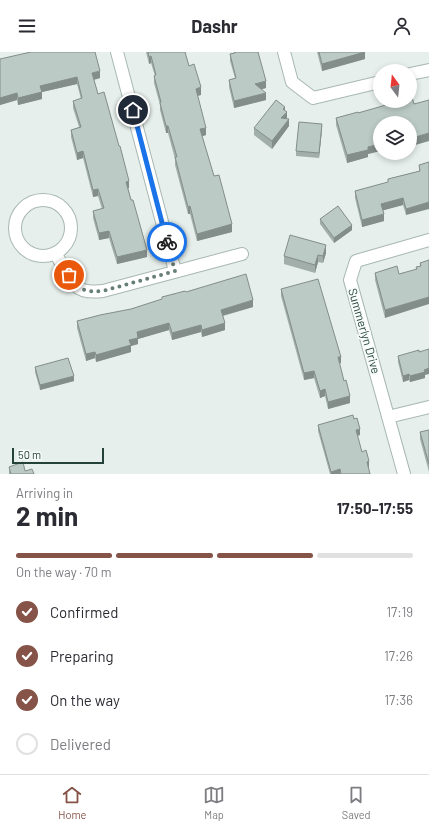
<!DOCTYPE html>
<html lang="en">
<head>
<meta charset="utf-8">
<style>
  :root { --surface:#fff; --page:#f7f7f7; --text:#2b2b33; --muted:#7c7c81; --line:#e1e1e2; --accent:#855347 }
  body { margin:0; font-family:Barlow,sans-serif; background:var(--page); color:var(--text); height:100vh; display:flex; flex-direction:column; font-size:15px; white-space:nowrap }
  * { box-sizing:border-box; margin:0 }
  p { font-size:13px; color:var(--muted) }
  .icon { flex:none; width:22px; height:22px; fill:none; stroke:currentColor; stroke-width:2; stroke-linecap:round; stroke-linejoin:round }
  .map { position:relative; height:422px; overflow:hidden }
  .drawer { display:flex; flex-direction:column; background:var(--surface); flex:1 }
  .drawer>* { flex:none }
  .needle { width:26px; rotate:345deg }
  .fabs { position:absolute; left:373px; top:12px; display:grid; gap:8px }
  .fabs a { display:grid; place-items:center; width:44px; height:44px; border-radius:50%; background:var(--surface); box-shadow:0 2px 6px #0003; font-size:20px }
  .scale { position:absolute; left:12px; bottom:10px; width:92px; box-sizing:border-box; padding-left:4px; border:2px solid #24423a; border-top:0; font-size:11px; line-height:14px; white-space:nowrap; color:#24423a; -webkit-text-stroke:3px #f7fbf9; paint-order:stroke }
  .pin { position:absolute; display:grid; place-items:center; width:34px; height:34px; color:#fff; margin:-17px; border:2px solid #fff; border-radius:50%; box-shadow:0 1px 4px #0007 }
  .courier { position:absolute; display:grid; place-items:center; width:40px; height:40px; margin:-20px; border:3px solid #1a73e8; border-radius:50%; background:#fff; color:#222; box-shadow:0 1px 5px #0007 }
  .head em { font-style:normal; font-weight:700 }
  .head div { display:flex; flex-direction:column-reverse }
  .head { display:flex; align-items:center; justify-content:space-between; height:68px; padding:0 16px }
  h1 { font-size:26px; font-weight:700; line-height:30px }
  .bar { display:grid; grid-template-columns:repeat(4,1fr); gap:6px 4px; align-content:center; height:48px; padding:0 16px }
  .bar i { height:5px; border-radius:3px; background:var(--line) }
  .bar .on { background:var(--accent) }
  .bar p { grid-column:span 4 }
  ol { padding:0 16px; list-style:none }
  li { display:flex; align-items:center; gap:12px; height:44px }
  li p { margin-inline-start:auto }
  li .icon { padding:4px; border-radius:50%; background:var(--accent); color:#fff; stroke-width:4 }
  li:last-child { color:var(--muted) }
  li i { width:22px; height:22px; border:2px solid var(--line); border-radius:50% }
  header { display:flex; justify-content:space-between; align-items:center; height:52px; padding:0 16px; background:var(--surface); font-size:18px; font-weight:700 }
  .tabs { display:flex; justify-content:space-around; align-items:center; height:56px; border-top:1px solid var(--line); background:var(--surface); font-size:11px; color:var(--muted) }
  .tabs a { display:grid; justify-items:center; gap:2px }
  .tabs .on { color:var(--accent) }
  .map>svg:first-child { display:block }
</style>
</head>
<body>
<header><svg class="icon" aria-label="menu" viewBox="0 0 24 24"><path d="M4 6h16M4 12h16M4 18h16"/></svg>Dashr<svg class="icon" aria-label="person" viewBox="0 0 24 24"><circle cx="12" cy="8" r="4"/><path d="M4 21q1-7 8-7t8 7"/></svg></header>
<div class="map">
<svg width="429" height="422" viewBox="0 0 429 422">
  <rect width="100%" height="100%" fill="#e6efeb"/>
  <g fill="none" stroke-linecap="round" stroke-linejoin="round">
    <g stroke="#a8b8b2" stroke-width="14">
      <path id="street" d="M117 0 175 219
        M284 0 292 30 313 46 380 30
        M410 22 429 18
        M15 176a28 28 0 1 1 56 0a28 28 0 1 1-56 0Z
        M55 201C61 210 69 227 76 234 82 240 95 240 103 239L242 202
        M388 365 429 355
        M404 422 350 228 356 209 429 188"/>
    </g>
    <use href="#street" stroke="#fff" stroke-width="12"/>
  </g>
  <path fill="#a1aea9" d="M146 0H185L189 14 201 43 197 44 206 83 202 84 214 124 232 180 197 189 190 162H188L175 113V107L168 81H166L160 58V53L154 31V24H155L151 11 149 12Z
    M234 0H258L266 36 262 37 266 48 234 56 229 35V28L235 26 230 9V2L234 1Z
    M317 0H367H365V7L322 19Z
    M0 7 100 26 94 28 98 42 129 136H128L147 205 117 212 109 186 99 188 93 166V159L102 157 98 144 93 145 83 106 77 108 71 85V78L79 75 73 56V49L81 47 77 32 42 40V47L18 53 17 48 0 53Z
    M414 52 412 94 410 87V71H380V99L368 102V105L347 111 336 73V66L358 61Z
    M285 58 287 67 289 74 272 97 254 83V76Z
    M322 77 319 106 296 104V99Z
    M429 110 406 163 403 153 383 158 384 169 362 175 355 146V139L388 131V127L419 119V113Z
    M320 167 352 178 334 191 320 172Z
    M326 201 323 211 318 210 315 221 284 212V204Z
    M429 208 385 266 375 228V221L399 222 416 218V215L420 214V211Z
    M281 237 341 311 339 312 350 351 328 357 325 344 320 346 314 326 304 328 281 244Z
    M186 240 253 255 223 264 225 278 202 285 201 280 172 288 169 278 138 287V292L131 294V300L96 310 95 306 86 309 77 276V269L131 257 162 248V245Z
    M398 304 425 323V326L410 330 409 328 403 330 398 310Z
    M35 315 74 329 40 338 35 320Z
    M318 373 360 383 357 384 362 400 369 416H368L370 422H330L318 379Z
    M429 378V420L420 387V380Z
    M9 415 25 419 34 422H9Z"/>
  <path fill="#838d89" d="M363 0H367H365V7L322 19V12Z
    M151 4V11L149 12V5Z
    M100 19V26L92 28V21Z
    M77 25V32L42 40V47L18 53V46L40 34Z
    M266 29V36L255 39V32Z
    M201 35V43L196 44V37Z
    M17 41V48L0 53V46Z
    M266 41V48L234 56V49Z
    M285 55V62L287 60V67L281 66 283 57Z
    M289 67V74L272 97V89Z
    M322 72V77L319 106V101Z
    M166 74H168V81H166Z
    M206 76V83L200 85V77Z
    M429 81V89L412 94V86Z
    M380 92V99L368 102V105L347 111V103L368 95Z
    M83 99V106L77 108V101Z
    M129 129V136L126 137V130Z
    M98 137V144L93 145V138Z
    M403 146V153L381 159V152Z
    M429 150V157L406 163V157Z
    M190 154V162H188V155Z
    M384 162V169L362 175V168Z
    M232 172V180L197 189V182Z
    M352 173V178L334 191V186Z
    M109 179V186L99 188V181Z
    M326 193V201L323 211V204Z
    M147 198V205L117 212V205Z
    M318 203V210L315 221V213Z
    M429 245V252L385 266V258Z
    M253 248V255L221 264V258Z
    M169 271V278L138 287V292L131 294V300L96 310V303L137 280Z
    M225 271V278L202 285V278Z
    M201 273V280L172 288V281Z
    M95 300V306L86 309V302Z
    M338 305H341V311L338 312Z
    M429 316V322L425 323V326L410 330V324L424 318Z
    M314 319V326L304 328V321Z
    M409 322V328L403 330V324Z
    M74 324V329L40 338V333Z
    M325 337V344L320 346V339Z
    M350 344V351L328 357V350Z
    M360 377V383L356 384V378Z
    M369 409V416H367V410Z
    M340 417V422H331V420Z"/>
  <path fill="#bbcac4" stroke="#838d89" d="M31 0H95L100 19 92 21 98 42 104 40 119 94H120L129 129 126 130 131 148H133L147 198 117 205 109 179 99 181 93 159 104 156 98 137 93 138 83 99 77 101 71 78 81 75 73 49 82 46 77 25 40 34 42 40 18 46 17 41 0 46V7Z
    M148 0H185L189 14 194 12 201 35 196 37 206 76 200 77 214 124 219 123 232 172 197 182 190 154 188 155 175 105H177L168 74H166L160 51 161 50 154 24 156 23 151 4 149 5Z
    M235 0H258L266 29 255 32 266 41 234 49 229 28 236 26 230 2 235 1Z
    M319 0H365L322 12Z
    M412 45 414 52 429 48V81L412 86 410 80V71H380V92L368 95V98L347 103 336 66 358 60V61L400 49H410V46Z
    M276 48 285 55 283 57 287 60 281 66 289 67 272 89 254 76Z
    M299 70 322 72 319 101 296 99Z
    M429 110V150L406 157 403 146 381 152 384 162 362 168 355 139 388 130V127L420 119 419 113Z
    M338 154 352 173 334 186 320 167Z
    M290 183 326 193 323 204 318 203 315 213 284 204Z
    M429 208V245L385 258 375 221 397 214 399 222 417 217 416 215 421 214 420 211Z
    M246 222 253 248 221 258 225 271 202 278 201 273 172 281 169 271 137 280 138 286 129 288 131 293 96 303 95 300 86 302 77 269 100 263 131 257 162 247V245L185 239 186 240Z
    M318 227 341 305H338L344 329 346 328 350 344 328 350 325 337 320 339 314 319 304 321 281 237Z
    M429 297V316L424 318 425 320 410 324 409 322 403 324 398 304 419 298V300Z
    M68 306 74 324 40 333 35 315Z
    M353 363 354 367 357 366 360 377 356 378 362 400 366 398 369 409 367 410 370 422H341L340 417 331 420 318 373Z
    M429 378V412L420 380Z
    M23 410 25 419 32 417 34 422H11L9 415Z"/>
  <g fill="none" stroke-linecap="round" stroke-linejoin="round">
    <path stroke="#687f78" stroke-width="4" stroke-dasharray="0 7.2" d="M69 223C79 239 85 240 103 239L175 219 167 190"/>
    <path stroke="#1a73e8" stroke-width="5" d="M133 58 167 190"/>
  </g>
  <g text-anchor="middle" stroke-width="3.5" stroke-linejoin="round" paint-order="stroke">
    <g font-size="12" fill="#24423a" stroke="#f7fbf9">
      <text transform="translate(364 279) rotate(74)" y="4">Summerlyn Drive</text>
    </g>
  </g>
</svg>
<div class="fabs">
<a><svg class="needle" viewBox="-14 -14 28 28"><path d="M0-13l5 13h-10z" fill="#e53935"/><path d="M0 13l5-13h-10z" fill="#7c7c81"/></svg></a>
<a><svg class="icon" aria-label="layers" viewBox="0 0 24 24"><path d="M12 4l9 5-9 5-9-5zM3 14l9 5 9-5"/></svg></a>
</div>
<div class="scale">50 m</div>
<div class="pin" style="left:69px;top:223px;background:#ea580c"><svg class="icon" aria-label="bag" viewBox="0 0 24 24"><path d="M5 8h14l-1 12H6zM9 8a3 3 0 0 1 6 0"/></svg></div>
<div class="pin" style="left:133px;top:58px;background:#1f2937"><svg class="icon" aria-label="home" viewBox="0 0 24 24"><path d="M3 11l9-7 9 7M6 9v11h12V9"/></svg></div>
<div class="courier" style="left:167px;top:190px"><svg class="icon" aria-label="bike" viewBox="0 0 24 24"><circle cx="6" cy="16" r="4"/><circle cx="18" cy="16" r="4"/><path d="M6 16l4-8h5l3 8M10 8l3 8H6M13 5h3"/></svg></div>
</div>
<section class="drawer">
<div class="head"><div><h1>2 min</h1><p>Arriving in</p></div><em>17:50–17:55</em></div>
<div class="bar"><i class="on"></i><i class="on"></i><i class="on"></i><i></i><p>On the way · 70 m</p></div>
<ol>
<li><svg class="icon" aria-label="check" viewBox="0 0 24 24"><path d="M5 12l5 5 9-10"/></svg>Confirmed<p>17:19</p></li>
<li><svg class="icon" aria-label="check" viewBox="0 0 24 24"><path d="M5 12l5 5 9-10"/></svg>Preparing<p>17:26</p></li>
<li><svg class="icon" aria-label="check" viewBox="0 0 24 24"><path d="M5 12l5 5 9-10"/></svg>On the way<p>17:36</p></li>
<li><i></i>Delivered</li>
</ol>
</section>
<nav class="tabs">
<a class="on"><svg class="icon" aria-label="home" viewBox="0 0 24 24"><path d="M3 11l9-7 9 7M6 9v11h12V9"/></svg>Home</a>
<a><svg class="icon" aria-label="map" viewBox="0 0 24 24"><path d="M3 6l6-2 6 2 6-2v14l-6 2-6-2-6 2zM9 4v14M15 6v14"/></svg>Map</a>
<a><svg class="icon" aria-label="saved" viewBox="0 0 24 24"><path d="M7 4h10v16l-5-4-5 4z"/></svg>Saved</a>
</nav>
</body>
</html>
